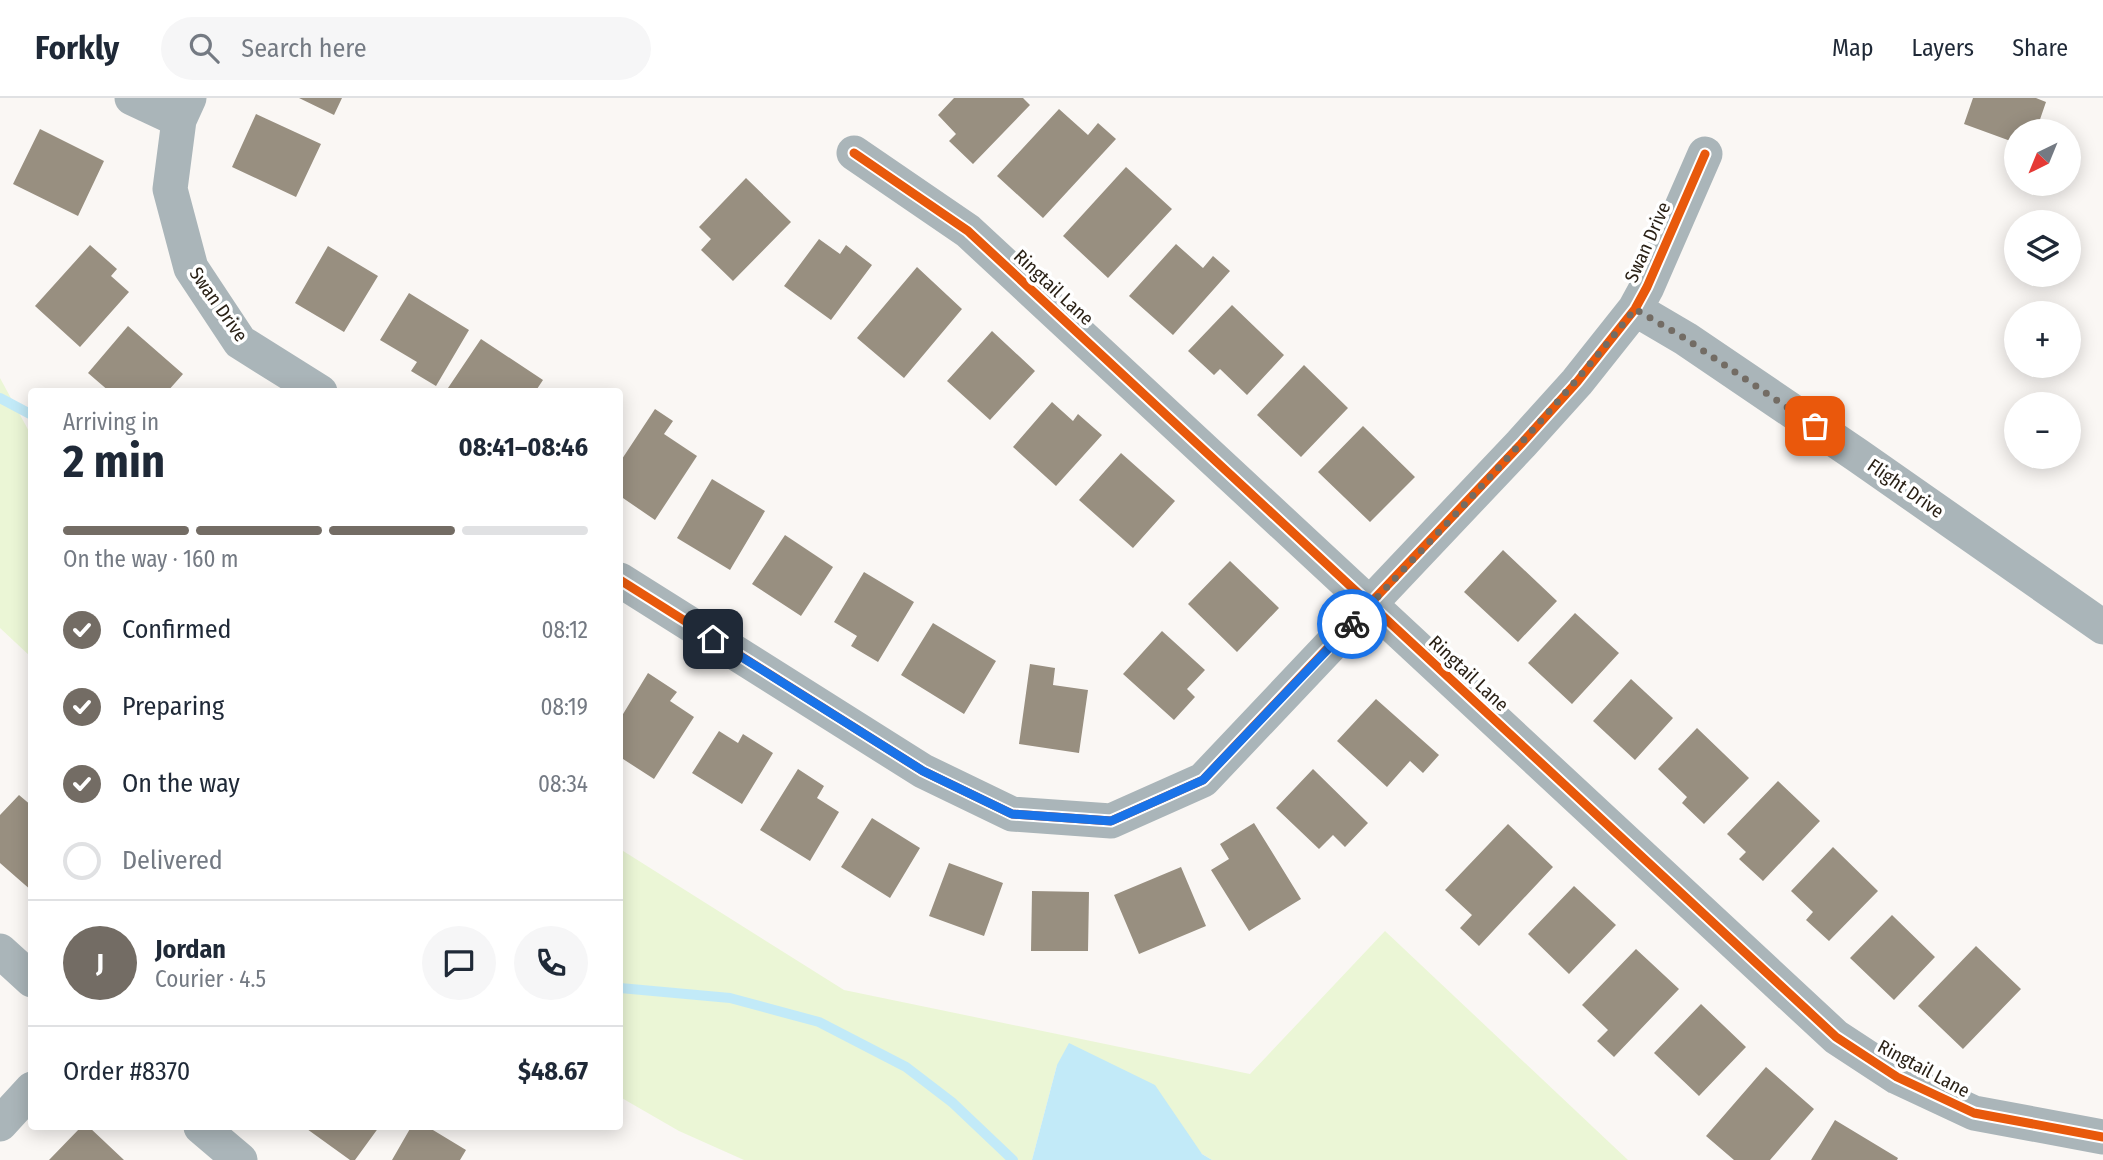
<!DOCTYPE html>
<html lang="en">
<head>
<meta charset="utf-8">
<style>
  :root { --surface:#fff; --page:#f6f6f7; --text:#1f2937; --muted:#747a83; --line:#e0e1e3; --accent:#736c64 }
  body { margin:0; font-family:"Fira Sans Condensed",sans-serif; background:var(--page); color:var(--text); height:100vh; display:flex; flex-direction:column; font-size:26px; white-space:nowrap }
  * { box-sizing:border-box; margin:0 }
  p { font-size:23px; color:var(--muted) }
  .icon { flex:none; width:38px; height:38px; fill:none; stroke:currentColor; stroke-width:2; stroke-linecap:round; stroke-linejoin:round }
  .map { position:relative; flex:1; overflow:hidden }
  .side { position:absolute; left:28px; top:290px; width:595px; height:742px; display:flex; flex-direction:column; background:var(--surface); border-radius:7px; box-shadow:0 4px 18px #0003 }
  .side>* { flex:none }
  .needle { width:46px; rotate:223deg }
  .buttons { position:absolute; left:2004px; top:21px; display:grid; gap:14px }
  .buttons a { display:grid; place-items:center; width:77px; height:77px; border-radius:50%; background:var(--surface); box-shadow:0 4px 18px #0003; font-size:35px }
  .pin { position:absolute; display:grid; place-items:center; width:60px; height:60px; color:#fff; margin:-30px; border-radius:14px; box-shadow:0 4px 10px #0006 }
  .courier { position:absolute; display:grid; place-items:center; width:70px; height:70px; margin:-35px; border:5px solid #1a73e8; border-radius:50%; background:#fff; color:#222; box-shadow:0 2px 9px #0007 }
  .head em { font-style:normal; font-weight:700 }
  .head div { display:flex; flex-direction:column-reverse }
  .head { display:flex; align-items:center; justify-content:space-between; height:119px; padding:0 35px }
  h1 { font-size:46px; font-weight:700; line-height:52px }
  .bar { display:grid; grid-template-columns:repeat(4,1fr); gap:10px 7px; align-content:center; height:84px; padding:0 35px }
  .bar i { height:9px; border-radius:5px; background:var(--line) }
  .bar .selected { background:var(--accent) }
  .bar p { grid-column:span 4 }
  .line { display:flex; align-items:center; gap:18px; padding:0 35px; border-top:2px solid var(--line) }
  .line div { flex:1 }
  .round { display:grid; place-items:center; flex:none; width:74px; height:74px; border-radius:37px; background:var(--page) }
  ol { padding:0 35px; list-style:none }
  li { display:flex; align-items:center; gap:21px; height:77px }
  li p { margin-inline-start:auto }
  li .icon { padding:7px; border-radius:50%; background:var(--accent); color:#fff; stroke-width:4 }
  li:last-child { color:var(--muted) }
  li i { width:38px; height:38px; border:4px solid var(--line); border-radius:50% }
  header { display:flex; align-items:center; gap:42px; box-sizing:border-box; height:98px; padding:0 35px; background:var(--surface); border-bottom:2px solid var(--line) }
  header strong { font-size:33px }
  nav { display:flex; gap:38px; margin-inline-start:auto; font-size:24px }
  .search { width:490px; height:63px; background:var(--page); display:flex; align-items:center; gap:18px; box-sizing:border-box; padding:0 24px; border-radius:38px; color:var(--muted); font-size:26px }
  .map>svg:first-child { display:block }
</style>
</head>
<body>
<header>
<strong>Forkly</strong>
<div class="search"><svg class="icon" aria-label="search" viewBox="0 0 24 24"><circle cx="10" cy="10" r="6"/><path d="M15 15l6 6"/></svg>Search here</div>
<nav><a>Map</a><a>Layers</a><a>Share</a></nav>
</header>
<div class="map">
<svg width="2103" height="1062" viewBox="0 0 2103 1062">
  <rect width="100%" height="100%" fill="#faf7f4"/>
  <path fill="#ebf6d6" d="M0 280 31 337V559L0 530Z
    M620 751 844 892 1250 976 1385 833 1628 1062H1212L1057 967 1032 1062H744L679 1033 620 999Z"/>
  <path fill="#c2eaf8" d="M1069 945 1155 987 1202 1056 1212 1062H1032L1057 967Z"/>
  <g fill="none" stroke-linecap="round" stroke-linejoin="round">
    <path stroke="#c2eaf8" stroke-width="10" d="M0 300 32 317
      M620 890 730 900 819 924 906 969 953 1005 1013 1062"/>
  </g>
  <path fill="#988f80" d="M299 0H342L334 17Z
    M954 0H1023L1030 7 973 66 949 43 956 36 938 17Z
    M1973 0H2036L2046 4 2036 33H2016V45L1964 26Z
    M1059 11 1088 37 1098 25 1116 41 1043 120 997 78Z
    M256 16 321 46 296 99 232 69Z
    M40 31 104 63 78 118 13 86Z
    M1126 69 1172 111 1108 180 1063 138Z
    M746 80 791 124 733 183 701 152 711 141 699 129Z
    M819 141 840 156 846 147 872 167 831 222 784 188Z
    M1176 146 1203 170 1213 158 1230 173 1173 237 1129 198Z
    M90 147 117 171 111 178 129 194 80 249 35 208Z
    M328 148 378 178 344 234 295 205Z
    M917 169 962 211 904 280 857 240Z
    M409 195 469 232 436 288 411 273 417 264 380 242Z
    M1232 207 1284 257 1247 297 1220 271 1214 277 1188 253Z
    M128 228 183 276 167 294H110L88 275Z
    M992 233 1035 273 990 322 947 283Z
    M481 241 543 282 535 294H455L448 290Z
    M1304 267 1348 310 1301 359 1257 317Z
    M1052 304 1073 323 1078 316 1102 337 1056 388 1013 349Z
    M655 311 673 323 664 336 697 358 655 422 620 398V364Z
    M1363 328 1415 379 1370 424 1318 374Z
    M1121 355 1175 403 1133 450 1079 402Z
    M712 381 765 413 730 472 677 440Z
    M785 437 833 469 801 518 752 486Z
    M1503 452 1557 503 1518 544 1464 494Z
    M1230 463 1279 510 1237 554 1188 506Z
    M864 474 914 504 878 564 851 548 857 538 834 524Z
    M1575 515 1619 555 1572 606 1528 565Z
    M933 525 996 563 964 616 901 577Z
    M1162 533 1205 572 1187 591 1195 599 1174 622 1123 576Z
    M1030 566 1055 570 1053 587 1088 592 1079 655 1019 646Z
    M648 575 677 594 670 603 694 619 654 681 623 661 620 666V621Z
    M1631 581 1673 620 1635 662 1593 623Z
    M1376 601 1439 657 1423 675 1410 663 1387 689 1337 643Z
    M1697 630 1749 680 1704 726 1682 705 1687 699 1658 671Z
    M719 633 738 645 743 636 773 655 742 706 692 675Z
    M798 671 824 688 817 700 839 714 810 763 760 732Z
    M1313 671 1368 725 1345 749 1333 737 1319 751 1276 710Z
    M1778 683 1820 723 1763 783 1739 761 1746 754 1727 736Z
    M19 697 32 708V793L0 765V717Z
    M872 720 920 750 890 800 841 769Z
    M1254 725 1301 801 1249 833 1211 772 1229 761 1220 746Z
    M1508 726 1553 769 1479 848 1460 830 1472 817 1445 792Z
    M1833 749 1878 793 1829 843 1806 822 1813 814 1791 793Z
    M949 765 1003 785 984 838 929 818Z
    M1181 769 1206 828 1139 856 1114 797Z
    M1574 788 1616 827 1569 876 1528 836Z
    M1032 793 1089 794 1088 853H1031Z
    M1892 817 1935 859 1894 902 1850 860Z
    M1976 848 2021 891 1963 951 1918 908Z
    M1636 851 1679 891 1614 959 1597 943 1608 932 1582 907Z
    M1701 906 1746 949 1699 998 1654 955Z
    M1766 969 1814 1011 1770 1062H1734L1706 1038Z
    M1835 1022 1898 1060 1897 1062H1811Z
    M81 1029H89L124 1062H49Z
    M308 1029H379L355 1062H350L307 1031Z
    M411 1029H428L466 1052 460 1062H392Z"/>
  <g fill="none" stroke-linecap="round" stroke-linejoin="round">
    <path stroke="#aab5b9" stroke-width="35" d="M132 0 179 22
      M189 0 179 22 170 91 191 170 240 244 320 294
      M854 55 968 133 1836 939 1897 979 1974 1015 2103 1039
      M1635 211 1686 241 1857 357 2103 529
      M620 482 923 673 1012 716 1111 723 1203 682 1521 346 1577 284 1635 211 1647 189 1705 56
      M0 853 32 882
      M0 1026 32 991
      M201 1029 240 1062"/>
    <g stroke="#fff" stroke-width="13">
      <path id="cycleway" d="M854 55 968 133 1836 939 1897 979 1974 1015 2103 1039
        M620 482 923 673 1012 716 1111 723 1203 682 1521 346 1577 284 1635 211 1647 189 1705 56"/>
    </g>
    <use href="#cycleway" stroke="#e8590c" stroke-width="9"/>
  </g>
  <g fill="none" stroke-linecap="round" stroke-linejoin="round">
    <path stroke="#736c64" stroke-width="7" stroke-dasharray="0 12.6" d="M1352 526C1449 423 1547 322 1635 211L1686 241 1815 328"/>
    <path stroke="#1a73e8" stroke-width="9" d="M713 541 923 673 1012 716 1111 723 1203 682 1352 526"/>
  </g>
  <g text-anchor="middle" stroke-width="7" stroke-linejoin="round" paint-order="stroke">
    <g font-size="19" fill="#2a2116" stroke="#fff">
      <text transform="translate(1647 144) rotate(-66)" y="7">Swan Drive</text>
      <text transform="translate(1054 189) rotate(43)" y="7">Ringtail Lane</text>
      <text transform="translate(219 206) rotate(55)" y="7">Swan Drive</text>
      <text transform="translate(1906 390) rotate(35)" y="7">Flight Drive</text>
      <text transform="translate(1469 575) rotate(43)" y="7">Ringtail Lane</text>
      <text transform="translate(1924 970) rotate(28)" y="7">Ringtail Lane</text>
    </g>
  </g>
</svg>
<div class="buttons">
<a><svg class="needle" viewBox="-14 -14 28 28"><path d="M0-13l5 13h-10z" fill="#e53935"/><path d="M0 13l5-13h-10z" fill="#747a83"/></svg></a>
<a><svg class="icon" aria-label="layers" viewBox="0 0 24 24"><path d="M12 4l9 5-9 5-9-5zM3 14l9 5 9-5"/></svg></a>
<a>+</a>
<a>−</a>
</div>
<div class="pin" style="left:1815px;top:328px;background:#ea580c"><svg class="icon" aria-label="bag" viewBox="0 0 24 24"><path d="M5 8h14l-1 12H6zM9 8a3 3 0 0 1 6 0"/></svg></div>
<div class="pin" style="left:713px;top:541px;background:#1f2937"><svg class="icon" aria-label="home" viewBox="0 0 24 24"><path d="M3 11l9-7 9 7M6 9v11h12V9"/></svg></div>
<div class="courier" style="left:1352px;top:526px"><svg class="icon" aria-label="bike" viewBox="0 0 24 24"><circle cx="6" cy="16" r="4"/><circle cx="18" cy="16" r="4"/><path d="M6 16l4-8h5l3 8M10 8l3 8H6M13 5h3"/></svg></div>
<section class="side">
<div class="head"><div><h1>2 min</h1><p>Arriving in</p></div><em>08:41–08:46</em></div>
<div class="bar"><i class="selected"></i><i class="selected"></i><i class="selected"></i><i></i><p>On the way · 160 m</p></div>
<ol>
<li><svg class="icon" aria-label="check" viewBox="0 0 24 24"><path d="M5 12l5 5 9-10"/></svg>Confirmed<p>08:12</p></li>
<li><svg class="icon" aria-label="check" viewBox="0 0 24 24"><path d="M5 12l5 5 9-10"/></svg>Preparing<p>08:19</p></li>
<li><svg class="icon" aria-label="check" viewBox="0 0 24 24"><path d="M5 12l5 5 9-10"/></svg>On the way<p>08:34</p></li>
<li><i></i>Delivered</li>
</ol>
<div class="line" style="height:126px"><b class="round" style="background:var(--accent);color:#fff">J</b><div><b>Jordan</b><p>Courier · 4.5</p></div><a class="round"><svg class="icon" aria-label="chat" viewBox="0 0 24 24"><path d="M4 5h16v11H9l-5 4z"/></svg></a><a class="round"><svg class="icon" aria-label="phone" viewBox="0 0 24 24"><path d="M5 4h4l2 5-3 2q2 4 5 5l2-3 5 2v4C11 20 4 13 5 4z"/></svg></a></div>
<div class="line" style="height:91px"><div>Order #8370</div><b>$48.67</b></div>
</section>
</div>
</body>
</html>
